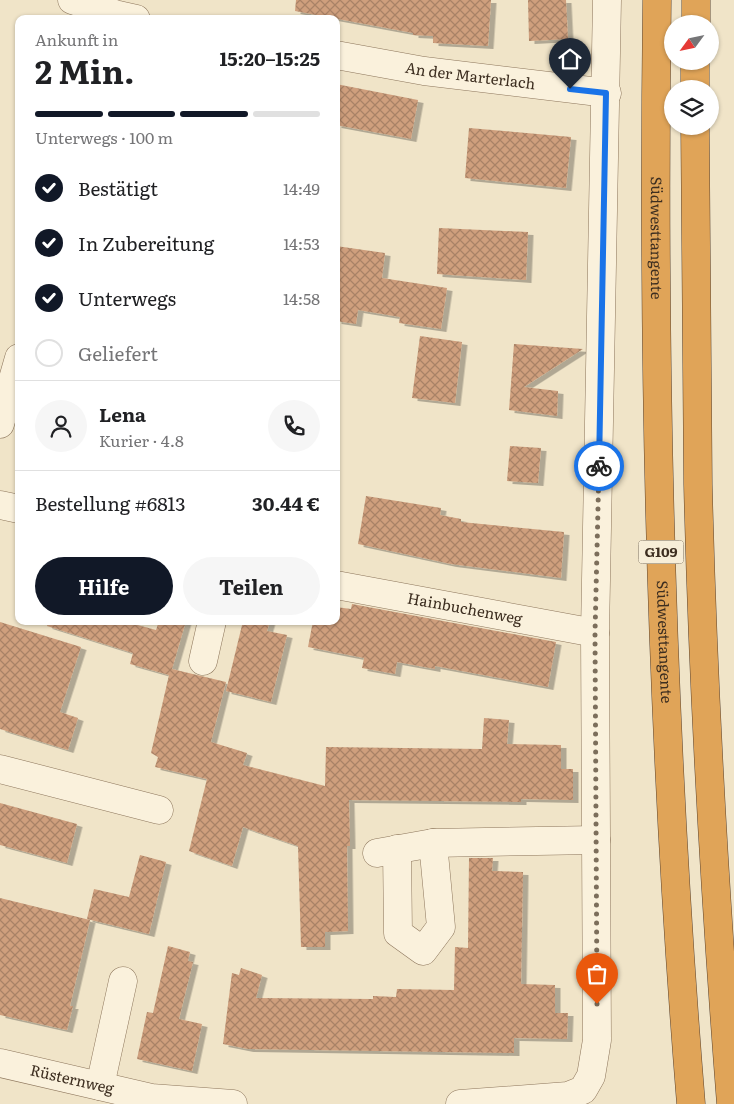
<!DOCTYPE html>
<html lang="de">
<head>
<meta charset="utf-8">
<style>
  :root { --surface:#fff; --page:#f6f6f6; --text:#202124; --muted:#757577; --line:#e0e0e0; --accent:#111827 }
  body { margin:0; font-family:Literata,serif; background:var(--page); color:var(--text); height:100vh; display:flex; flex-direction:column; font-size:19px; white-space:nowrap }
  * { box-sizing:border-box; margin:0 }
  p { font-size:16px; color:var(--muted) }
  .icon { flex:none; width:28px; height:28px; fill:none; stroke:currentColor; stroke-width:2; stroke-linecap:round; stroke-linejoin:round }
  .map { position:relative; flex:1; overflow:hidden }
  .details { position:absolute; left:15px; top:15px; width:325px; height:610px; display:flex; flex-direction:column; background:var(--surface); border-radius:10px; box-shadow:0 1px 4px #0004 }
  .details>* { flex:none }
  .needle { width:32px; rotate:237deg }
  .buttons { position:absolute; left:664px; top:15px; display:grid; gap:10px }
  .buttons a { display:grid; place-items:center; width:55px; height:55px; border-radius:50%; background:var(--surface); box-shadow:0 1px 4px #0004; font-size:25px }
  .pin { position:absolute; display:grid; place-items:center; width:42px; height:42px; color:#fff; margin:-51px -21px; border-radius:50% 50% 50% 0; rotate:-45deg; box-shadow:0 0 5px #0007 }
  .pin .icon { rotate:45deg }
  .courier { position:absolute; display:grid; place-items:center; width:50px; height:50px; margin:-25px; border:4px solid #1a73e8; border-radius:50%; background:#fff; color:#222; box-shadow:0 1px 6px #0007 }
  .summary em { font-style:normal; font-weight:700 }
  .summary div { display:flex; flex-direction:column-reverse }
  .summary { display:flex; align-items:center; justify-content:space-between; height:85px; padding:0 20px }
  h1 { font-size:32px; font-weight:700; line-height:38px }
  .bar { display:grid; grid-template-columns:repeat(4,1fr); gap:8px 5px; align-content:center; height:60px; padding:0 20px }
  .bar i { height:6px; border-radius:4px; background:var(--line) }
  .bar .active { background:var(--accent) }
  .bar p { grid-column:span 4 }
  .line { display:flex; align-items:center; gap:12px; padding:0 20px; border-top:1px solid var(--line) }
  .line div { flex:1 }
  .round { display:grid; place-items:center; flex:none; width:52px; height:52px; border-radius:26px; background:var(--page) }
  ol { padding:0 20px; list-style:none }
  li { display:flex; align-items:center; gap:15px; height:55px }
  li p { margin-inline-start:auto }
  li .icon { padding:5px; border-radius:50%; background:var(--accent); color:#fff; stroke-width:4 }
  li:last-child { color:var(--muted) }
  li i { width:28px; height:28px; border:2px solid var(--line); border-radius:50% }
  .cta { display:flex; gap:10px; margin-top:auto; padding:10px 20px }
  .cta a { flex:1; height:58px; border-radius:30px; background:var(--accent); color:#fff; font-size:20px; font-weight:700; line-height:58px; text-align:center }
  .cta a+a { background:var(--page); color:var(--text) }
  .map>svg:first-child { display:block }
</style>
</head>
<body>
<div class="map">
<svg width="734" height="1104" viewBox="0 0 734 1104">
  <defs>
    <pattern id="building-cross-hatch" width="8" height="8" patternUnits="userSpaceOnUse" patternTransform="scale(1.25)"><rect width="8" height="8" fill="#cf9f7d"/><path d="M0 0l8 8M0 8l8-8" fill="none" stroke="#a98266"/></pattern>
    <filter id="shadow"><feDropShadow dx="5.5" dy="3" stdDeviation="0" flood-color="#0004"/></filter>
  </defs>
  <rect width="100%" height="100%" fill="#f0e4c8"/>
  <path fill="url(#building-cross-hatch)" filter="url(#shadow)" d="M296 0H491L488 46 433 43V36L413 35V33L295 11Z
    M528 0H566L568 39 529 41Z
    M336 84 418 100 411 139 336 125Z
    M469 128 571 137 566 188 465 178Z
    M439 228 528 232 526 280 437 274Z
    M336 246 385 253 382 278 447 288 441 329 399 323 400 317 358 310 356 324 336 321Z
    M420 336 462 342 455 403 412 398Z
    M514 344 583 349 524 387 558 391 557 416 509 410Z
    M510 446 541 448 538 483 507 481Z
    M366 496 441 508 440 515 461 519V522L564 532 561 578 451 564 358 544Z
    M352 604 556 642 548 687 435 666V669L397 662 395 674 362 668 364 658 308 647 313 621H336V607L351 609Z
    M48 621H123L156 630 159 621H186L172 669 226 682 211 742 247 753 243 765 325 786 326 747 482 749 484 718 509 720 507 744 561 745V769H573V800L521 799V802L349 800 350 846H347L348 931 325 932V947H301L298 846 243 827 232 866 189 851 207 779 155 767 158 757 151 753 169 675 130 664 133 653 47 626Z
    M243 621H270L267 631 287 635 271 702 226 691Z
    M0 622 81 647 60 712 78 718 68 750 0 729Z
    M0 803 77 824 67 863 0 845Z
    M140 855 166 862 149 934 87 919 94 889 129 897Z
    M469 858H493L492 871 523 872 521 984 555 985V1013H568L567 1039 514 1038V1053L248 1049 223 1044 232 973 239 975 241 968 262 975 256 998 373 999V996L396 997 397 989 454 990 455 947 468 948Z
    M0 898 90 920 70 1006H73L67 1030 0 1015Z
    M168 946 190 952 188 961 193 962 179 1019 202 1024 192 1071 137 1059 147 1012 153 1013Z"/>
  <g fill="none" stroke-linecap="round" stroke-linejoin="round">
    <g stroke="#8d765c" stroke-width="29">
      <g id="minor">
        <path d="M72 0 118 15 136 19"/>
        <path id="s1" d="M336 55 424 71 607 93"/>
        <path d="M0 424 19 358"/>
        <path d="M0 505 19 509"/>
        <path id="s2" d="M336 585 595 633"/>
        <path d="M203 661 212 621"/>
        <path d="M0 769 159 810"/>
        <path d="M397 849 398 933 423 951 441 927 433 843"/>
        <path d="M377 853 433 843 596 840"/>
        <path id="s3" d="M0 1063 151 1098 233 1104"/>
        <path d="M100 1086 123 981"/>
        <path d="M460 1104 568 1096 583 1090 591 1076 597 1040 595 633 607 0"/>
      </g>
    </g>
    <g stroke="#5b4430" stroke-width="29">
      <g id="highway">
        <path id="s4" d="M657 0C652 368 661 737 691 1104"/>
        <path d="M696 24V0"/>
        <path d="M695 89V61"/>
        <path d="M695 126C695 246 696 366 698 485 703 692 715 898 731 1104"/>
      </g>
    </g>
    <use href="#minor" stroke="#faf1dc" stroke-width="28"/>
    <use href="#highway" stroke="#e0a458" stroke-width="28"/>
  </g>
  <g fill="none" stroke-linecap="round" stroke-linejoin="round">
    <path stroke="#7c6e5b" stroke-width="5" stroke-dasharray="0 9" d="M597 1004 595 633 599 466"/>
    <path stroke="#1a73e8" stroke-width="6" d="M570 89 606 93 599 466"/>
  </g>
  <g text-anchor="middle" stroke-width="4.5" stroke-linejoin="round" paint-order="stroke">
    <rect fill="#f7eed8" stroke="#756857" stroke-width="1" x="638.5" y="540.5" width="45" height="23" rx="4"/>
    <g font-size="14" font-weight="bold" fill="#3d2e20">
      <text x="661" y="557">G109</text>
    </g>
    <g font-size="15" fill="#3d2e20" stroke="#f7eed8">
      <text dy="5" stroke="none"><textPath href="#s1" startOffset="136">An der Marterlach</textPath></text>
      <text dy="5" stroke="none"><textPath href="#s4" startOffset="238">Südwesttangente</textPath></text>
      <text dy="5" stroke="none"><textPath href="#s2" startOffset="131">Hainbuchenweg</textPath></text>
      <text dy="5" stroke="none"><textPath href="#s4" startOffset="642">Südwesttangente</textPath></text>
      <text dy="5" stroke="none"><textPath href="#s3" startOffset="74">Rüsternweg</textPath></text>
    </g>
  </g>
</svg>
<div class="buttons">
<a><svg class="needle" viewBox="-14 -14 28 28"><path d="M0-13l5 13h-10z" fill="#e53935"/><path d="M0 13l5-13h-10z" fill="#757577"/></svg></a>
<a><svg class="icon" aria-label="layers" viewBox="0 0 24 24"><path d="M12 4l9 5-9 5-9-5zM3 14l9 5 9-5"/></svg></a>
</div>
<div class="pin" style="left:597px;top:1004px;background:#ea580c"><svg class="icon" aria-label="bag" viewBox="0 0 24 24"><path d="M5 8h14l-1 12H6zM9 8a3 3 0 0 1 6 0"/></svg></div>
<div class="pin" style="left:570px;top:89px;background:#1f2937"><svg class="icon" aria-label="home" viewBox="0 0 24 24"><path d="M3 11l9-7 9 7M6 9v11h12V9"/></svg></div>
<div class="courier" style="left:599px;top:466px"><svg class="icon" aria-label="bike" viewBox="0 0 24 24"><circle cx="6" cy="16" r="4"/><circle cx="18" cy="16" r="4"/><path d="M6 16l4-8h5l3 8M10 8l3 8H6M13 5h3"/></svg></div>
<section class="details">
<div class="summary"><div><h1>2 Min.</h1><p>Ankunft in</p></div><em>15:20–15:25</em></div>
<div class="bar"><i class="active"></i><i class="active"></i><i class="active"></i><i></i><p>Unterwegs · 100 m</p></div>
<ol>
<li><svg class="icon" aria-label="check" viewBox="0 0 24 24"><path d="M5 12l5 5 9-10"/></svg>Bestätigt<p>14:49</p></li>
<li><svg class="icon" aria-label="check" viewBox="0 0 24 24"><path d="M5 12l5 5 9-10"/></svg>In Zubereitung<p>14:53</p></li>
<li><svg class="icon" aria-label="check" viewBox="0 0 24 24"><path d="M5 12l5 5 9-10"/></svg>Unterwegs<p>14:58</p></li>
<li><i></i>Geliefert</li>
</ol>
<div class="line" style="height:90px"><a class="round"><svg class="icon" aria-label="person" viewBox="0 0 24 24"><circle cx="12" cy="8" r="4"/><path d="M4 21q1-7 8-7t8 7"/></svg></a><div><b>Lena</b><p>Kurier · 4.8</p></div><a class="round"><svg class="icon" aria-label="phone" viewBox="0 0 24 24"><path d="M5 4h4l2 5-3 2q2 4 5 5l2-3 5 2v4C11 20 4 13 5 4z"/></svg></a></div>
<div class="line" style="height:65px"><div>Bestellung #6813</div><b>30.44 €</b></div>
<div class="cta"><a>Hilfe</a><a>Teilen</a></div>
</section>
</div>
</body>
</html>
